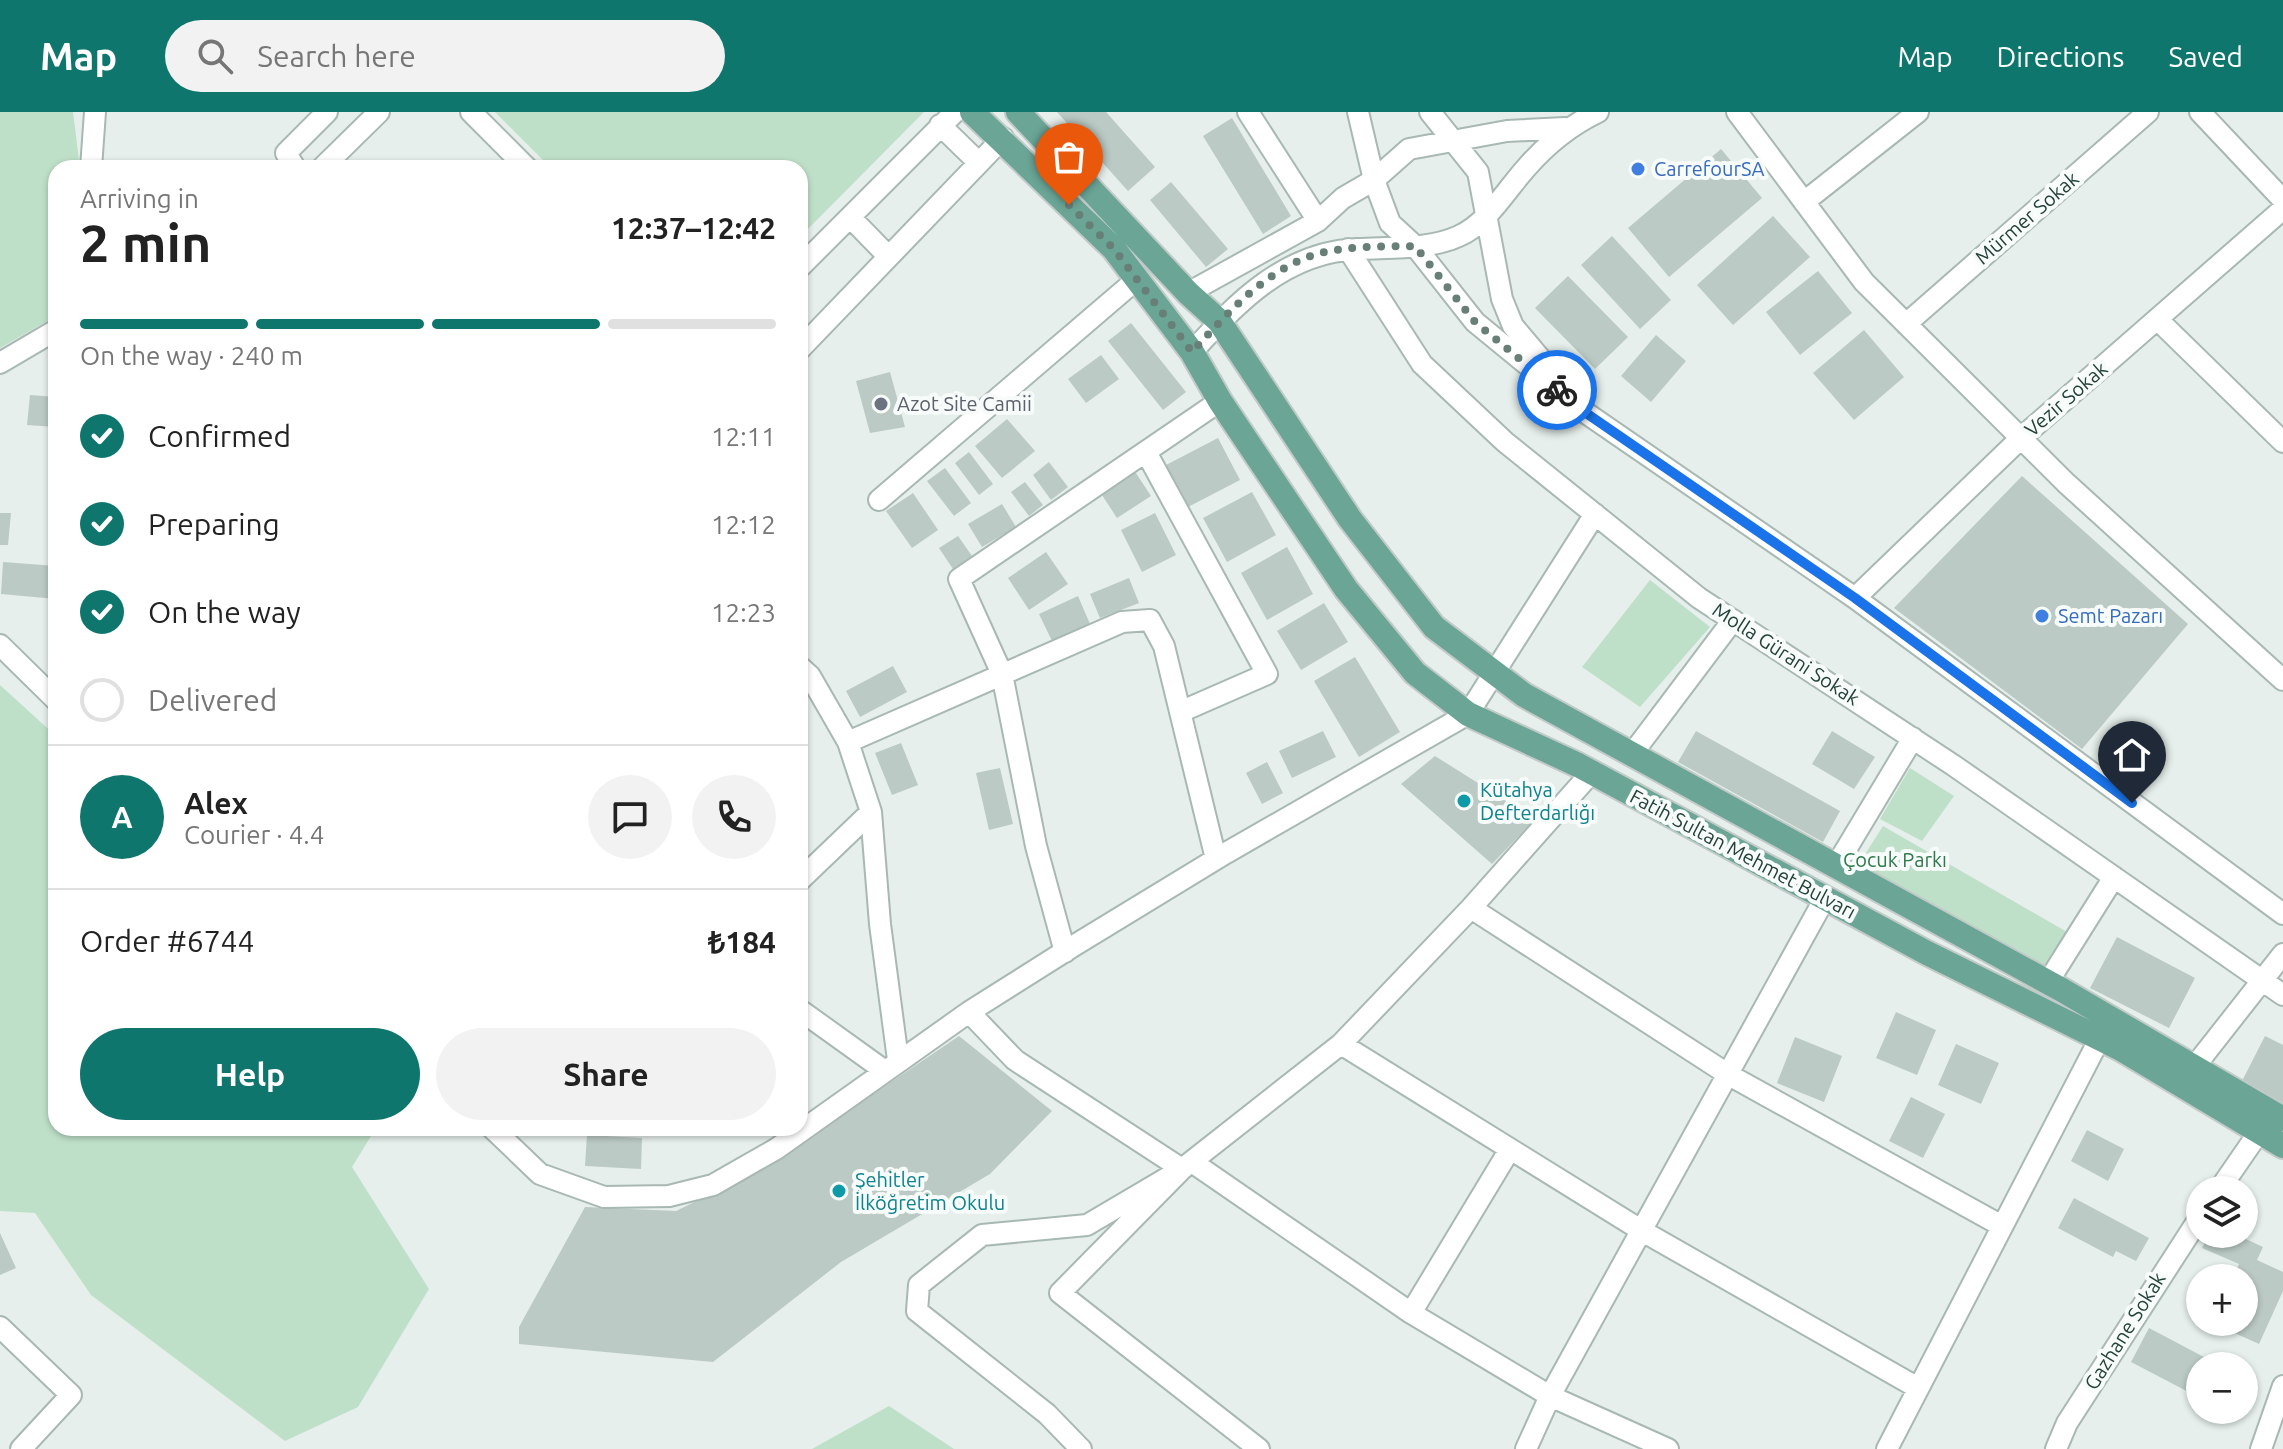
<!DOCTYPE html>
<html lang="en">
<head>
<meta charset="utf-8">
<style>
  :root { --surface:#fff; --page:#f2f2f2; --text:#222; --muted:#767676; --line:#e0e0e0; --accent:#0f766e }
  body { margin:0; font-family:Ubuntu,sans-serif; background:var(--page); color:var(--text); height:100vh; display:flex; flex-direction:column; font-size:30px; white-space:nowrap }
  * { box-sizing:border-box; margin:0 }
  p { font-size:26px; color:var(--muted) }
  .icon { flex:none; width:44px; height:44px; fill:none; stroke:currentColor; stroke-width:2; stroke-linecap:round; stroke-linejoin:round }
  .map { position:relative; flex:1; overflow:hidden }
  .side { position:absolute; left:48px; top:48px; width:760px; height:976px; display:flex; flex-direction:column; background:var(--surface); border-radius:24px; box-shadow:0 2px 6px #0004 }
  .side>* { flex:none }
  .tools { position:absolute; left:2186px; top:1064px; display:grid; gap:16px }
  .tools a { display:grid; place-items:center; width:72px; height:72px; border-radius:50%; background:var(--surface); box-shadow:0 2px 6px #0004; font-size:40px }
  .pin { position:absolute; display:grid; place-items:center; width:68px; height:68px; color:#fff; margin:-82px -34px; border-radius:50% 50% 50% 0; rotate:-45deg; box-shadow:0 0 8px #0007 }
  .pin .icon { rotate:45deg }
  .courier { position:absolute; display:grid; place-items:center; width:80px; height:80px; margin:-40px; border:6px solid #1a73e8; border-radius:50%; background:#fff; color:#222; box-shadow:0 2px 10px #0007 }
  .overview em { font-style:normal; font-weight:600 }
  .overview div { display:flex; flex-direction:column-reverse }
  .overview { display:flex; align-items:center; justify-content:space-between; height:136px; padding:0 32px }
  h1 { font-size:52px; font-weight:600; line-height:60px }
  .bar { display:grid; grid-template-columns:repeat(4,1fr); gap:12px 8px; align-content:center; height:96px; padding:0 32px }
  .bar i { height:10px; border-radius:6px; background:var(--line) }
  .bar .current { background:var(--accent) }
  .bar p { grid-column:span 4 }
  .line { display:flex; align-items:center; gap:20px; padding:0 32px; border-top:2px solid var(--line) }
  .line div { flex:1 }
  .round { display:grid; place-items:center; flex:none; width:84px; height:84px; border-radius:42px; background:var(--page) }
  ol { padding:0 32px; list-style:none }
  li { display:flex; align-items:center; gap:24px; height:88px }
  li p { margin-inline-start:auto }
  li .icon { padding:8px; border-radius:50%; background:var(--accent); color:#fff; stroke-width:4 }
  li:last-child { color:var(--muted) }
  li i { width:44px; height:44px; border:4px solid var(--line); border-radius:50% }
  .button { display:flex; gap:16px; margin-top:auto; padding:16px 32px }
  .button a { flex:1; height:92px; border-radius:48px; background:var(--accent); color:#fff; font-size:32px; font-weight:600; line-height:92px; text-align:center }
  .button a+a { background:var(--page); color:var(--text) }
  header { display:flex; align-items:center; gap:48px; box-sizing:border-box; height:112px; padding:0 40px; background:var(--accent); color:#fff }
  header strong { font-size:38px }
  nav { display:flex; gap:44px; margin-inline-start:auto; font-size:28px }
  .search { width:560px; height:72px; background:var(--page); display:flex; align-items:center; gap:20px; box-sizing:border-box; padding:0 28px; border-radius:44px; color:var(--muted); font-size:30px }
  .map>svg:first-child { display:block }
</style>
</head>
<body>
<header>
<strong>Map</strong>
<div class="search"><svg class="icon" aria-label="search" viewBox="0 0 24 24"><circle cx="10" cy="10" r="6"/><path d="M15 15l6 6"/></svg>Search here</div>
<nav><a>Map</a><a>Directions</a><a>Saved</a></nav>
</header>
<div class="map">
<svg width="2283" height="1337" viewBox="0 0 2283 1337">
  <rect width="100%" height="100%" fill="#e6efeb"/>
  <path fill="#bfe0c8" d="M0 0H73L80 56H56V204L0 236Z
    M495 0H924L800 125V56H551Z
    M1650 468 1710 515 1640 595 1582 555Z
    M0 573 56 624V1016H376L352 1055 429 1177 358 1295 285 1329 91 1183 35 1101 0 1099Z
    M1910 656 1954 684 1922 729 1880 707Z
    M1883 714 2067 820 2046 858 1857 755Z
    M889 1294 954 1337H812Z"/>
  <path fill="#bbcac4" d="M1057 0H1106L1155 55 1128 79Z
    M1232 6 1291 104 1263 122 1203 24Z
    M1721 37 1762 86 1669 165 1628 116Z
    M1171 70 1228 137 1206 155 1150 88Z
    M1773 104 1810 145 1733 213 1697 173Z
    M1612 124 1671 188 1640 217 1581 153Z
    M1818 159 1852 201 1800 243 1766 200Z
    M1568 164 1628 225 1595 257 1535 196Z
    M1131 211 1186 280 1163 298 1108 229Z
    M1864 218 1904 265 1854 308 1813 261Z
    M1656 223 1686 249 1651 290 1621 264Z
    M1101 243 1119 267 1086 291 1068 267Z
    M890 260 905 315 870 321 856 269Z
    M30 283 56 285V315L27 313Z
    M1007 307 1035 339 1002 366 975 334Z
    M1218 326 1240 368 1188 395 1166 353Z
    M969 340 993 372 979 383 955 351Z
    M1049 350 1068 375 1051 388 1033 363Z
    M945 356 971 391 954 404 927 369Z
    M1134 358 1151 384 1117 406 1100 380Z
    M2022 364 2188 512 2082 637 1894 496Z
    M1025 370 1043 393 1029 404 1011 380Z
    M1252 380 1276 423 1227 450 1203 406Z
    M913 381 938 418 912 436 886 399Z
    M1002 392 1016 415 982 435 968 412Z
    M0 401H11L8 433H0Z
    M1155 401 1176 443 1142 460 1121 418Z
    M958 424 972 444 953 457 939 436Z
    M1287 435 1313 482 1267 508 1241 461Z
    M1046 440 1068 472 1029 498 1008 466Z
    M3 450 56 454V487L1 482Z
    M1129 466 1139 491 1100 506 1090 482Z
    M1078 484 1090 512 1052 529 1039 502Z
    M1324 491 1348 530 1301 558 1277 519Z
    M1355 545 1400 620 1359 645 1314 569Z
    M893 554 907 580 860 605 846 579Z
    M1323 619 1336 645 1292 666 1279 639Z
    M1696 619 1840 699 1823 730 1678 650Z
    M1832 619 1875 645 1854 677 1812 652Z
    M901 631 918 673 892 683 875 641Z
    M1435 644 1535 707 1492 752 1401 672Z
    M1267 650 1283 681 1262 692 1246 661Z
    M1000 656 1013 712 989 718 976 661Z
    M2117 825 2195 866 2169 916 2090 876Z
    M1896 900 1936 918 1917 963 1876 946Z
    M959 924 1052 999 990 1062 841 1150 713 1250 519 1232V1215L585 1095 676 1099 764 1056Z
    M2265 924 2283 933V997L2239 975Z
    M1795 925 1842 944 1824 990 1777 971Z
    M1956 932 1999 951 1981 992 1938 973Z
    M1911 985 1945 1002 1923 1046 1889 1029Z
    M2087 1018 2124 1037 2108 1069 2071 1049Z
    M587 1023 642 1026 641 1057 585 1054Z
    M2074 1086 2149 1126 2136 1149 2116 1139 2113 1145 2058 1116Z
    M0 1121 16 1156 0 1163Z
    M2209 1122H2235L2263 1135 2257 1148 2283 1160V1179L2259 1232 2210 1210H2244V1166H2233L2239 1152 2202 1136Z
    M2149 1216 2221 1254H2200V1286L2131 1250Z"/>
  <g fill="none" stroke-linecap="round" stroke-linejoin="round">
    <g stroke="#a8b8b2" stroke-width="24">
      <path id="minor" d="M471 0 527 56
        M1248 0 1318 109
        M1358 0 1374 68 1390 111 1415 134 1475 210 1586 301 1855 486 2283 802
        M1430 0 1478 60 1502 187 1513 214 1555 264
        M1737 0 1864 170 2066 371 2283 568
        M2200 0 2283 88
        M940 13 978 50
        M91 56 95 0
        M295 56 286 41 327 0
        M322 56 379 0
        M1804 90 1918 0
        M850 105 888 144
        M1348 137 1422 252 1505 330 1699 486 1953 653 2283 883
        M800 155 955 0
        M1188 181 1318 109 1343 86 1374 68 1409 37 1507 19 1565 16
        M2157 207 2283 330
        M1906 212 2148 0
        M800 237 1003 26
        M1192 240C1237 190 1286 140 1357 137 1389 135 1429 138 1459 124 1488 111 1506 78 1527 55 1548 31 1569 14 1598 0
        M0 251 56 218
        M1146 340 1267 562 1180 600
        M879 388 1136 168
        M1855 486 2021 326 2283 97
        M0 533 56 588
        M800 555 810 564 848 630 871 700 880 812 898 948
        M848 630 1122 510 1150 508 1164 534 1216 747
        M1632 642 1733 508
        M1836 754 1913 626
        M800 768 871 700
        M1471 796 1729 963 2002 1114
        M1065 840 1036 734 1002 562 959 467 1220 289
        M2048 870 2114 765
        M800 898 885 959
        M969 900 1015 948 1182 1057 1087 1113 982 1123 919 1173 917 1199 1047 1302 1081 1337
        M1341 932 1644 1120 1918 1276
        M2195 954 2283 842
        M492 1016 540 1062 604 1085 669 1084 713 1073 776 1037 969 900 1075 833 1226 741 1468 602 1595 402
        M1192 1050 1411 1201 1550 1284 1668 1337
        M2219 1078 2259 1020
        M1411 1201 1510 1037
        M0 1215 71 1283 21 1337
        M1259 1337 1060 1181 1182 1057 1341 932 1471 796 1591 661
        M1526 1337 1550 1284 1825 786
        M1887 1337 2100 926
        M2056 1337 2067 1311 2200 1105
        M2261 1337 2283 1274"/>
    </g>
    <g stroke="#c2cac8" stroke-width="28">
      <path id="major" d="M972 0 1114 137 1192 240 1220 289 1346 477 1415 561 1468 602 1578 653 1927 841 2121 937 2283 1034
        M1018 0 1188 181 1219 209 1350 407 1434 515 1524 583 2062 878 2283 1007"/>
    </g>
    <use href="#minor" stroke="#fff" stroke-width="20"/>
    <use href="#major" stroke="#6aa596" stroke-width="24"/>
  </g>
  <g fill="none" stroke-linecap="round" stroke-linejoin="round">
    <path stroke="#687f78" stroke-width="8" stroke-dasharray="0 14.4" d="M1069 93 1114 137 1192 240C1226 203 1262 161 1311 144 1343 133 1382 135 1415 134L1475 210 1557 278"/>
    <path stroke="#1a73e8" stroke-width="10" d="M1557 278 1586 301 1855 486 2132 691"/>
  </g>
  <g fill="#3f7fe0" stroke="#f7fbf9" stroke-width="3">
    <circle cx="1638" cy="57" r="8"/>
    <circle cx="2042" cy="504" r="8"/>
  </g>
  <circle fill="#6b7280" stroke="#f7fbf9" stroke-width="3" cx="881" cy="292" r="8"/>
  <g fill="#0f9aa8" stroke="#f7fbf9" stroke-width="3">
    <circle cx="1464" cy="689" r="8"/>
    <circle cx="839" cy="1079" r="8"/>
  </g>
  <g text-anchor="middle" stroke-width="8" stroke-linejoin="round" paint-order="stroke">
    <g font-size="20" fill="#366cbe" stroke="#f7fbf9" text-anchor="start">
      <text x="1654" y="64">CarrefourSA</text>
      <text x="2058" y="511">Semt Pazarı</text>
    </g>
    <g font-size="20" fill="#24423a" stroke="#f7fbf9">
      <text transform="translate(2027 106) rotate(-41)" y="7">Mürmer Sokak</text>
      <text transform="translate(2066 287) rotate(-41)" y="7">Vezir Sokak</text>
      <text transform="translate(1786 542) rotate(33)" y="7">Molla Gürani Sokak</text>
      <text transform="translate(1743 742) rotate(28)" y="7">Fatih Sultan Mehmet Bulvarı</text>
      <text transform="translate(2125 1219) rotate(-58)" y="7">Gazhane Sokak</text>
    </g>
    <g font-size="20" fill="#5b616d" stroke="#f7fbf9" text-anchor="start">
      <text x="897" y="299">Azot Site Camii</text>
    </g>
    <g font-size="20" fill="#0d838f" stroke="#f7fbf9" text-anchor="start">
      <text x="1480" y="685">Kütahya<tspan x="1480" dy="23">Defterdarlığı</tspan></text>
      <text x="855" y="1075">Şehitler<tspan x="855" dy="23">İlköğretim Okulu</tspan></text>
    </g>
    <g font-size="20" fill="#2d7a4b" stroke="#f7fbf9">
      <text x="1895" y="755">Çocuk Parkı</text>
    </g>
  </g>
</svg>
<div class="tools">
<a><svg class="icon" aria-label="layers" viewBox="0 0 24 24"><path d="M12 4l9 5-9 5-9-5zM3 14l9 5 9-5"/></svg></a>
<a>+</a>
<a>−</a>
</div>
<div class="pin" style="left:1069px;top:93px;background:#ea580c"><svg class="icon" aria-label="bag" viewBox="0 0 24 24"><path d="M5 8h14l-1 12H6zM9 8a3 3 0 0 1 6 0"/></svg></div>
<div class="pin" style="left:2132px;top:691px;background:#1f2937"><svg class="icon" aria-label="home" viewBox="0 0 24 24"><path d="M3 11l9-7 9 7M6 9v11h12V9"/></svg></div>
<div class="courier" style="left:1557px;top:278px"><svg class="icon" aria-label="bike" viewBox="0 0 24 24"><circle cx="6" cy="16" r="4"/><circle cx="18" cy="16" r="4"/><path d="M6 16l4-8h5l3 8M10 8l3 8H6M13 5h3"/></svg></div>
<section class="side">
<div class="overview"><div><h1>2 min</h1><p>Arriving in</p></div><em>12:37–12:42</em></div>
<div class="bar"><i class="current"></i><i class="current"></i><i class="current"></i><i></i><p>On the way · 240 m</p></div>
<ol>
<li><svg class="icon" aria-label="check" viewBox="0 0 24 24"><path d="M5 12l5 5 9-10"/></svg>Confirmed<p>12:11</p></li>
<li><svg class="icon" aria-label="check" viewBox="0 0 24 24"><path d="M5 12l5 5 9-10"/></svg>Preparing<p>12:12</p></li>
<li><svg class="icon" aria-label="check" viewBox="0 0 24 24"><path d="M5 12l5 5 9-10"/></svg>On the way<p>12:23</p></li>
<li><i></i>Delivered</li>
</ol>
<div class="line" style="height:144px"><b class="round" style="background:var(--accent);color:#fff">A</b><div><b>Alex</b><p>Courier · 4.4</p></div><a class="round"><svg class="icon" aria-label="chat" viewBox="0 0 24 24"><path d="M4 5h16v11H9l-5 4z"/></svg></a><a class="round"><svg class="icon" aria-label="phone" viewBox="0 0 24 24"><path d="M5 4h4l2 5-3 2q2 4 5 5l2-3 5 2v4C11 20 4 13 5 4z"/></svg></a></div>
<div class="line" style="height:104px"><div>Order #6744</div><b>₺184</b></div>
<div class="button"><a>Help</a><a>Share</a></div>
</section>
</div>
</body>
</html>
